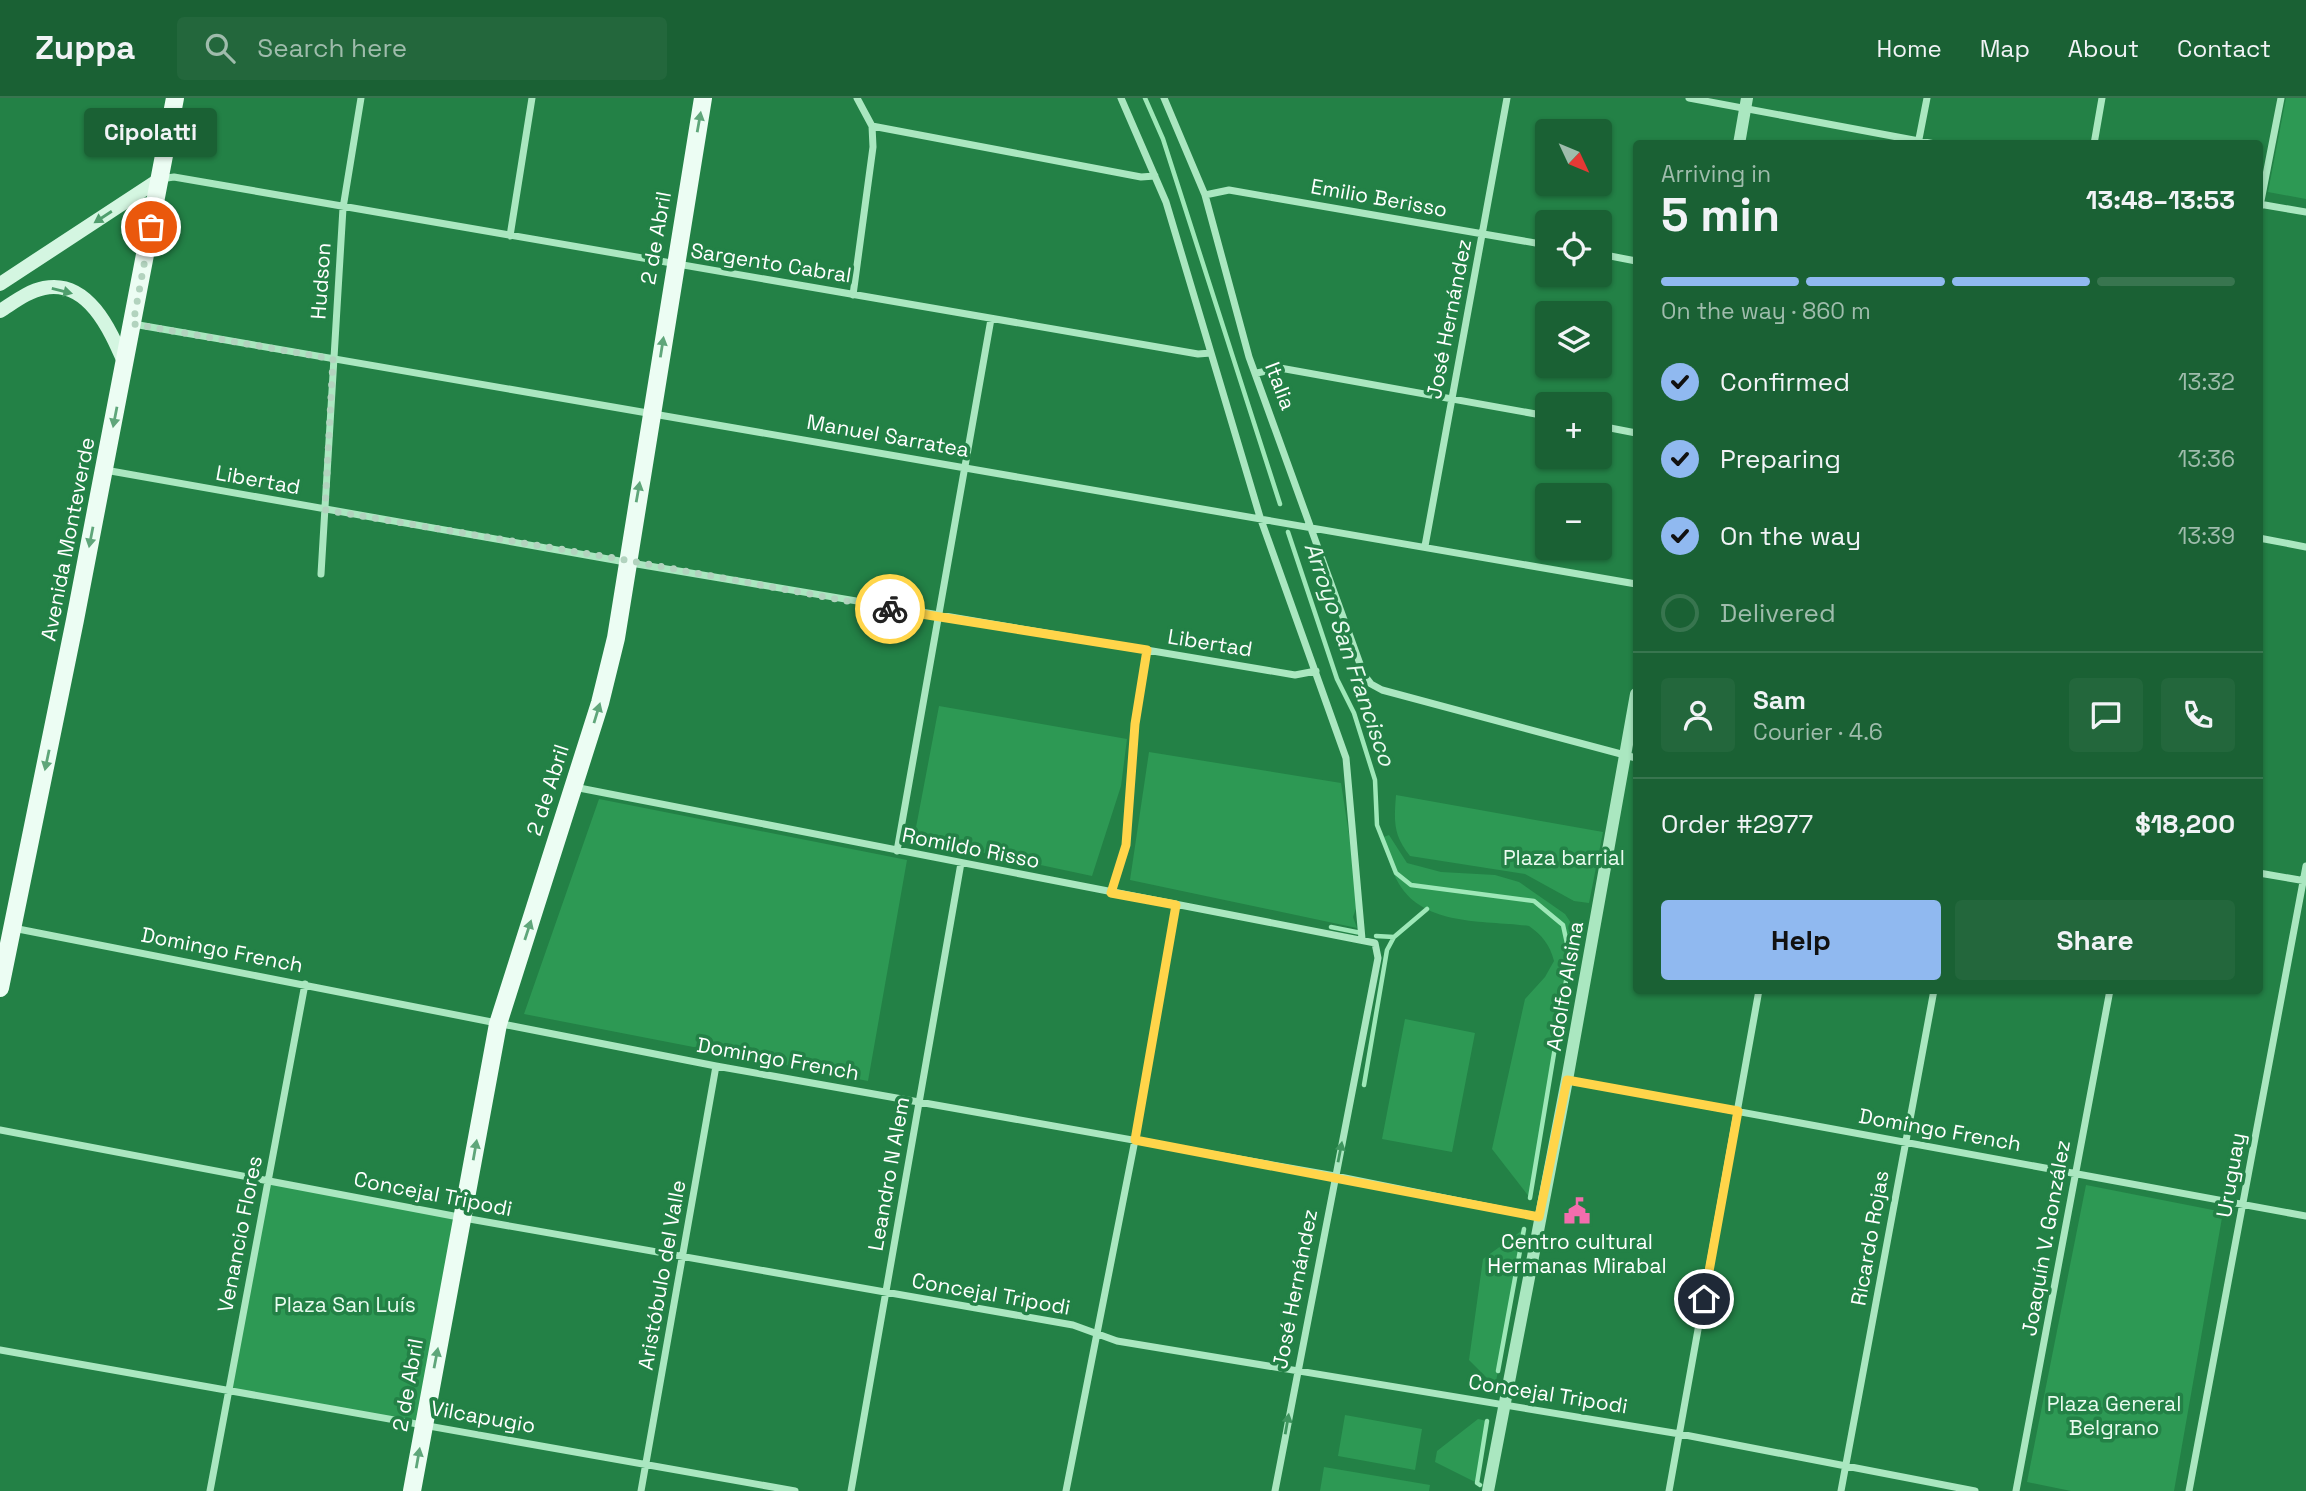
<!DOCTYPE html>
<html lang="en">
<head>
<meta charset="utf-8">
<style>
  :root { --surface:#1a6134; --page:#23673c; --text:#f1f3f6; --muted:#9fbcac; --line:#38754f; --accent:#90b9f0 }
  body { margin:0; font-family:"Space Grotesk",sans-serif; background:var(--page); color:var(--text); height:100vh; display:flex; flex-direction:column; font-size:26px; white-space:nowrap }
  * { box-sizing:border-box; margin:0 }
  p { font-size:23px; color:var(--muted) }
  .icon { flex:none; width:38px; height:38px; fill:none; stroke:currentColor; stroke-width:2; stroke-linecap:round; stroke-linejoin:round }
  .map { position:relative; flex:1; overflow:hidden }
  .panel { position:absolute; left:1633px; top:42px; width:630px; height:854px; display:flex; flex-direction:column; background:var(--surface); border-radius:7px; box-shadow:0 2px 5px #0004 }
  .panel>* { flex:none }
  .needle { width:46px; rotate:134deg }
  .controls { position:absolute; left:1535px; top:21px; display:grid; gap:14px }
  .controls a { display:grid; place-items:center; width:77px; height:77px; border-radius:7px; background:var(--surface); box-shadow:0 2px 5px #0004; font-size:35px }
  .pin { position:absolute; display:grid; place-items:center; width:60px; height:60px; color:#fff; margin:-30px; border:4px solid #fff; border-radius:50%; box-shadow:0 2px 7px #0007 }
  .courier { position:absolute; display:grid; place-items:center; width:70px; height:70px; margin:-35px; border:5px solid #ffd54a; border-radius:50%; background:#fff; color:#222; box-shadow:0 2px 9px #0007 }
  .bubble { position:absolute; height:49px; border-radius:7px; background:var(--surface); box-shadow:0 2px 5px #0004; font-size:23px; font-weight:700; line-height:49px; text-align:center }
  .headline em { font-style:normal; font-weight:700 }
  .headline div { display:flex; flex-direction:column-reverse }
  .headline { display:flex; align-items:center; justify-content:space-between; height:119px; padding:0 28px }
  h1 { font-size:46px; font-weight:700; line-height:52px }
  .bar { display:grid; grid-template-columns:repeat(4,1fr); gap:10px 7px; align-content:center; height:84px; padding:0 28px }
  .bar i { height:9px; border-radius:5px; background:var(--line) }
  .bar .current { background:var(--accent) }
  .bar p { grid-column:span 4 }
  .line { display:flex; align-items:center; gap:18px; padding:0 28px; border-top:2px solid var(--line) }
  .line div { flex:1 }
  .round { display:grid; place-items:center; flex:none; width:74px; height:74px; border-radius:7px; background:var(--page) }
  ol { padding:0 28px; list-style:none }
  li { display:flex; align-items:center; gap:21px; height:77px }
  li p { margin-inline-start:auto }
  li .icon { padding:7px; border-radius:50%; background:var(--accent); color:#111; stroke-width:4 }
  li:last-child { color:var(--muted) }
  li i { width:38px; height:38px; border:4px solid var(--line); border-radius:50% }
  .cta { display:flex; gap:14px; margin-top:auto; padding:14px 28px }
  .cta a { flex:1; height:80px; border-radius:7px; background:var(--accent); color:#111; font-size:28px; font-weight:700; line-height:80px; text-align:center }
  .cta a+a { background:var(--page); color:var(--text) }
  header { display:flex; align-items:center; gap:42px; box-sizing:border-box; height:98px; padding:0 35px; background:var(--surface); border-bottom:2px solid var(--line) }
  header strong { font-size:33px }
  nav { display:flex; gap:38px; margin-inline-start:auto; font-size:24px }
  .search { width:490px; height:63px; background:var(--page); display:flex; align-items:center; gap:18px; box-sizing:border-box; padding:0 24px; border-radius:7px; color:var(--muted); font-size:26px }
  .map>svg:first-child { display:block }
</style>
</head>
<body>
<header>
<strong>Zuppa</strong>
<div class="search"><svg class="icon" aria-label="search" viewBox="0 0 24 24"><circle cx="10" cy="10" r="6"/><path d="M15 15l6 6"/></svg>Search here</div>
<nav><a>Home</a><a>Map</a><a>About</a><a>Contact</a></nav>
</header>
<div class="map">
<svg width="2306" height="1393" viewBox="0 0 2306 1393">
  <rect width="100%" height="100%" fill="#238146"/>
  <path fill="#2d9954" d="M2286 0H2306V101L2268 94Z
    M939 608 1127 641 1121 688 1092 778 914 740Z
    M1149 654 1341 685 1359 802 1353 819 1357 830 1130 782Z
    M1396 697 1603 734 1589 805 1574 803 1525 776 1410 758C1393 737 1394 723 1396 697Z
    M599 701 907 762 868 983 524 916Z
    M1389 737 1407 765 1441 774 1495 777 1519 784 1565 816 1573 828 1576 856 1572 871 1568 873 1530 1100 1492 1051 1525 901 1545 879 1554 863C1550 847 1542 837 1529 828 1486 822 1425 829 1399 786 1391 773 1387 754 1381 740Z
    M1405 921 1475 935 1452 1054 1382 1041Z
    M268 1082 463 1120 424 1327 229 1293Z
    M2086 1087 2223 1114 2174 1393H2071L2027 1384Z
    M1524 1131 1498 1273 1495 1288 1469 1262 1483 1161Z
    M1345 1317 1422 1331 1415 1372 1338 1358Z
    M1478 1321 1487 1323 1477 1385 1435 1364 1437 1353Z
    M1324 1369 1430 1387 1429 1393H1320Z"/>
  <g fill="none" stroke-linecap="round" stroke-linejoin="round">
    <path stroke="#9ee8b8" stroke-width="4.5" d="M1145 0 1163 41 1280 406
      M1288 434 1337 581 1354 615 1375 682 1377 727 1396 775 1411 787 1534 803 1563 827 1570 859 1530 1100
      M1331 829 1361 835
      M1376 838 1394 839 1427 811
      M1364 987 1387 852 1394 839
      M1498 1273 1524 1131
      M1480 1387 1477 1385 1487 1323"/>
    <path stroke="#aae7c0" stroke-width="7" d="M1121 0 1166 104 1260 419 1346 660 1362 841
      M1164 0 1205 97 1249 259 1364 577 1371 586 1382 592 1636 660
      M1689 0 1935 46
      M872 28 1141 79 1155 78
      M1918 46 1927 0
      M2094 46 2102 0
      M160 81 174 79 1198 256 1211 255
      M1205 97 1229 92 1547 147
      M2259 106 2306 114
      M2259 113 2281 0
      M510 138 532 0
      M1600 156 1636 163
      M853 197 873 49 872 28 857 0
      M133 226 1636 486
      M1257 275 1280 270 1547 318
      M1600 328 1636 335
      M105 372C501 444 898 511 1295 577L1316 573
      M2259 440 2306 449
      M1425 448 1507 0
      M321 476 343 110 361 0
      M574 689 1375 845 1378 860 1275 1393
      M897 753 991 221
      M2259 775 2306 783
      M1111 795 1126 747 1135 626 1147 552
      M13 830 716 968 1335 1078 1539 1119
      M1567 982 2306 1118
      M0 1032 464 1120 1073 1227 1117 1243 1680 1336 1975 1393
      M0 1252 795 1393
      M210 1393 305 886
      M641 1393 716 968
      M851 1393 961 765
      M1066 1393 1135 1042 1176 807
      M1669 1393 1759 892
      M1841 1393 1934 892
      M2016 1393 2110 892
      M2189 1393 2306 768"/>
    <path stroke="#aae7c0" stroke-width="12" d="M1739 46 1747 0
      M1488 1393 1567 982 1636 596"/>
    <path stroke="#d4f6e1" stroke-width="14" d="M0 186 160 81
      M0 213C13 205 28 193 44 190 89 181 111 234 125 266"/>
    <path stroke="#ecfdf3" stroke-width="18" d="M0 890 75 522 175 0
      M412 1393 498 926 600 605 616 540 703 0"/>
  </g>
  <defs><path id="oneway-solid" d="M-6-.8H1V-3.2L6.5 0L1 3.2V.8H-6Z" transform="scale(1.75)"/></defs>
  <g fill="#5fa67a">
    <use href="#oneway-solid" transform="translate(699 24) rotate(-80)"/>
    <use href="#oneway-solid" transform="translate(662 249) rotate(-81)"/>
    <use href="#oneway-solid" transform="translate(115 319) rotate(101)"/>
    <use href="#oneway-solid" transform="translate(638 394) rotate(-80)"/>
    <use href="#oneway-solid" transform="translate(91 439) rotate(101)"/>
    <use href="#oneway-solid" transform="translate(597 615) rotate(-73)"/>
    <use href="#oneway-solid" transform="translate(47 662) rotate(102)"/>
    <use href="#oneway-solid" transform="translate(528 832) rotate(-72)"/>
    <use href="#oneway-solid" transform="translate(475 1052) rotate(-80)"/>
    <use href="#oneway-solid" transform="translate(436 1260) rotate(-79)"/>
    <use href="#oneway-solid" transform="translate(418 1360) rotate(-80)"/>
  </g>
  <g fill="#4f9e6d">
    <use href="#oneway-solid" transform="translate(103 119) rotate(147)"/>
    <use href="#oneway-solid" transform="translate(62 193) rotate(14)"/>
  </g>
  <g fill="#3e955e">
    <use href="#oneway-solid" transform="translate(1340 1054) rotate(-79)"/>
    <use href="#oneway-solid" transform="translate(1287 1326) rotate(-80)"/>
  </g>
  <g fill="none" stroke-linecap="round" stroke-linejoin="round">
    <path stroke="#b2d3be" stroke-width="7" stroke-dasharray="0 12.6" d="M151 129 133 226 333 261 325 412 626 462 890 511"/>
    <path stroke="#ffd54a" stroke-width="9" d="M890 511 1147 552 1135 626 1126 747 1111 795 1176 807 1135 1042 1539 1119 1567 982 1738 1013 1704 1201"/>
  </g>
  <defs>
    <g id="civic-bare" transform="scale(2.1)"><path d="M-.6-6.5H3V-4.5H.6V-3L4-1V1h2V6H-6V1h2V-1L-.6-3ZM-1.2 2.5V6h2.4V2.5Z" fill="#f36dad" stroke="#238146" stroke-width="2.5" paint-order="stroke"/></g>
  </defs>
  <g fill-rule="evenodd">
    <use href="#civic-bare" x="1577" y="1113"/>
  </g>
  <g text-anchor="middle" stroke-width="7" stroke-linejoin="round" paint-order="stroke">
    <g font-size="21" fill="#fff" stroke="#238146">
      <text transform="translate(1379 100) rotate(10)" y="7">Emilio Berisso</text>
      <text transform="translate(656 140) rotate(-80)" y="7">2 de Abril</text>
      <text transform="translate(771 165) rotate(9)" y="7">Sargento Cabral</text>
      <text transform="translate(321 183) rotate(-86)" y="7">Hudson</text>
      <text transform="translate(1449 221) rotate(-79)" y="7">José Hernández</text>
      <text transform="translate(1280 288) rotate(69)" y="7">Italia</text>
      <text transform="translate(888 338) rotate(10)" y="7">Manuel Sarratea</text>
      <text transform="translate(258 382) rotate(10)" y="7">Libertad</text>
      <text transform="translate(68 441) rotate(-79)" y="7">Avenida Monteverde</text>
      <text transform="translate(1210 545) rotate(9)" y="7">Libertad</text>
      <text transform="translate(548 692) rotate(-72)" y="7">2 de Abril</text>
      <text transform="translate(971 750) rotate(11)" y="7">Romildo Risso</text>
      <text transform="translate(222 852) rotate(11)" y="7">Domingo French</text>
      <text transform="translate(1565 888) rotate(-80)" y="7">Adolfo Alsina</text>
      <text transform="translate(778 961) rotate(10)" y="7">Domingo French</text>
      <text transform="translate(1940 1032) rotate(10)" y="7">Domingo French</text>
      <text transform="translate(889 1076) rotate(-80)" y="7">Leandro N Alem</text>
      <text transform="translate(2231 1077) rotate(-80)" y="7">Uruguay</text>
      <text transform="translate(433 1096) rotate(11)" y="7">Concejal Tripodi</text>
      <text transform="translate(240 1136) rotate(-79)" y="7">Venancio Flores</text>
      <text transform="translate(1870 1140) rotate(-80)" y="7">Ricardo Rojas</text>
      <text transform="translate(2046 1140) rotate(-80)" y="7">Joaquín V. González</text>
      <text transform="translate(662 1177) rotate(-80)" y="7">Aristóbulo del Valle</text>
      <text transform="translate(1295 1191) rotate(-79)" y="7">José Hernández</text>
      <text transform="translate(991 1196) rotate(10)" y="7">Concejal Tripodi</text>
      <text transform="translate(408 1287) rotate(-80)" y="7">2 de Abril</text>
      <text transform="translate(1548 1296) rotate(9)" y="7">Concejal Tripodi</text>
      <text transform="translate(483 1319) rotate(10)" y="7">Vilcapugio</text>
    </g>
    <g font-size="21" fill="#e9fbef" stroke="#238146">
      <text x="1564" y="767">Plaza barrial</text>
      <text x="345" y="1214">Plaza San Luís</text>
      <text x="2114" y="1313">Plaza General<tspan x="2114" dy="24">Belgrano</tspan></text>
    </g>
    <g font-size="21" fill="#fff" stroke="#238146">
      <text x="1577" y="1151">Centro cultural<tspan x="1577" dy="24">Hermanas Mirabal</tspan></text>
    </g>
    <g font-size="23" font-style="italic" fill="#e9faef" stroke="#238146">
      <text transform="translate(1350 556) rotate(71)" y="8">Arroyo San Francisco</text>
    </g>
  </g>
</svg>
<div class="controls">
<a><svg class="needle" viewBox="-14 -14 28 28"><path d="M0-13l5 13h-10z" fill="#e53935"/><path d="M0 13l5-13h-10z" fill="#9fbcac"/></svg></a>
<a><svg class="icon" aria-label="locate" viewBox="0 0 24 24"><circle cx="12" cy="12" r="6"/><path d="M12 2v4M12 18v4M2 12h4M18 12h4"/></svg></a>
<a><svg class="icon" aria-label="layers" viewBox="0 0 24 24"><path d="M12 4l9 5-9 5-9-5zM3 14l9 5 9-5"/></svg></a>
<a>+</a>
<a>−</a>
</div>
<div class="pin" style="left:151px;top:129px;background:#ea580c"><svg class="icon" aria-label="bag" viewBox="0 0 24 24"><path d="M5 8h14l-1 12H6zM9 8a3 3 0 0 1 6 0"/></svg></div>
<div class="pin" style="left:1704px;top:1201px;background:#1f2937"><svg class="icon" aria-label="home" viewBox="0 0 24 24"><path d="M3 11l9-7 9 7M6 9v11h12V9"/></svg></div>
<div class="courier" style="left:890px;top:511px"><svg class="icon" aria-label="bike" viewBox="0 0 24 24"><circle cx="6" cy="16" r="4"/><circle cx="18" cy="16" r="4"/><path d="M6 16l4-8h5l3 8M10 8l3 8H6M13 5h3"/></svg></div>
<div class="bubble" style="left:84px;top:10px;width:133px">Cipolatti</div>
<section class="panel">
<div class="headline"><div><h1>5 min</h1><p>Arriving in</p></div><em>13:48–13:53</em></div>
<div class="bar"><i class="current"></i><i class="current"></i><i class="current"></i><i></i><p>On the way · 860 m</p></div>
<ol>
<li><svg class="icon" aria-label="check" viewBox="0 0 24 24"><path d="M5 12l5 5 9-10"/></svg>Confirmed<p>13:32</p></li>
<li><svg class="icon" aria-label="check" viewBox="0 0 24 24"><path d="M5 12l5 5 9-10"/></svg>Preparing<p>13:36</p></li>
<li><svg class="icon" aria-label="check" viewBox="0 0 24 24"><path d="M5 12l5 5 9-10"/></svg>On the way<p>13:39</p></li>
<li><i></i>Delivered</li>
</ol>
<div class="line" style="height:126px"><a class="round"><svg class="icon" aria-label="person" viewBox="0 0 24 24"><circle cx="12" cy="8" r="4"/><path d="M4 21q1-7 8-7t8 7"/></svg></a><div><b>Sam</b><p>Courier · 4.6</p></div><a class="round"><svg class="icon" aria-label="chat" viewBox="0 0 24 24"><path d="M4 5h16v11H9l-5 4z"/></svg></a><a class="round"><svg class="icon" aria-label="phone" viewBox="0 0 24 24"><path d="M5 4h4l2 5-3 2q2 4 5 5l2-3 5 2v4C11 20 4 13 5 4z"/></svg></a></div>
<div class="line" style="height:91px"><div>Order #2977</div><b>$18,200</b></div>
<div class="cta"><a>Help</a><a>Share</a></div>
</section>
</div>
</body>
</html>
